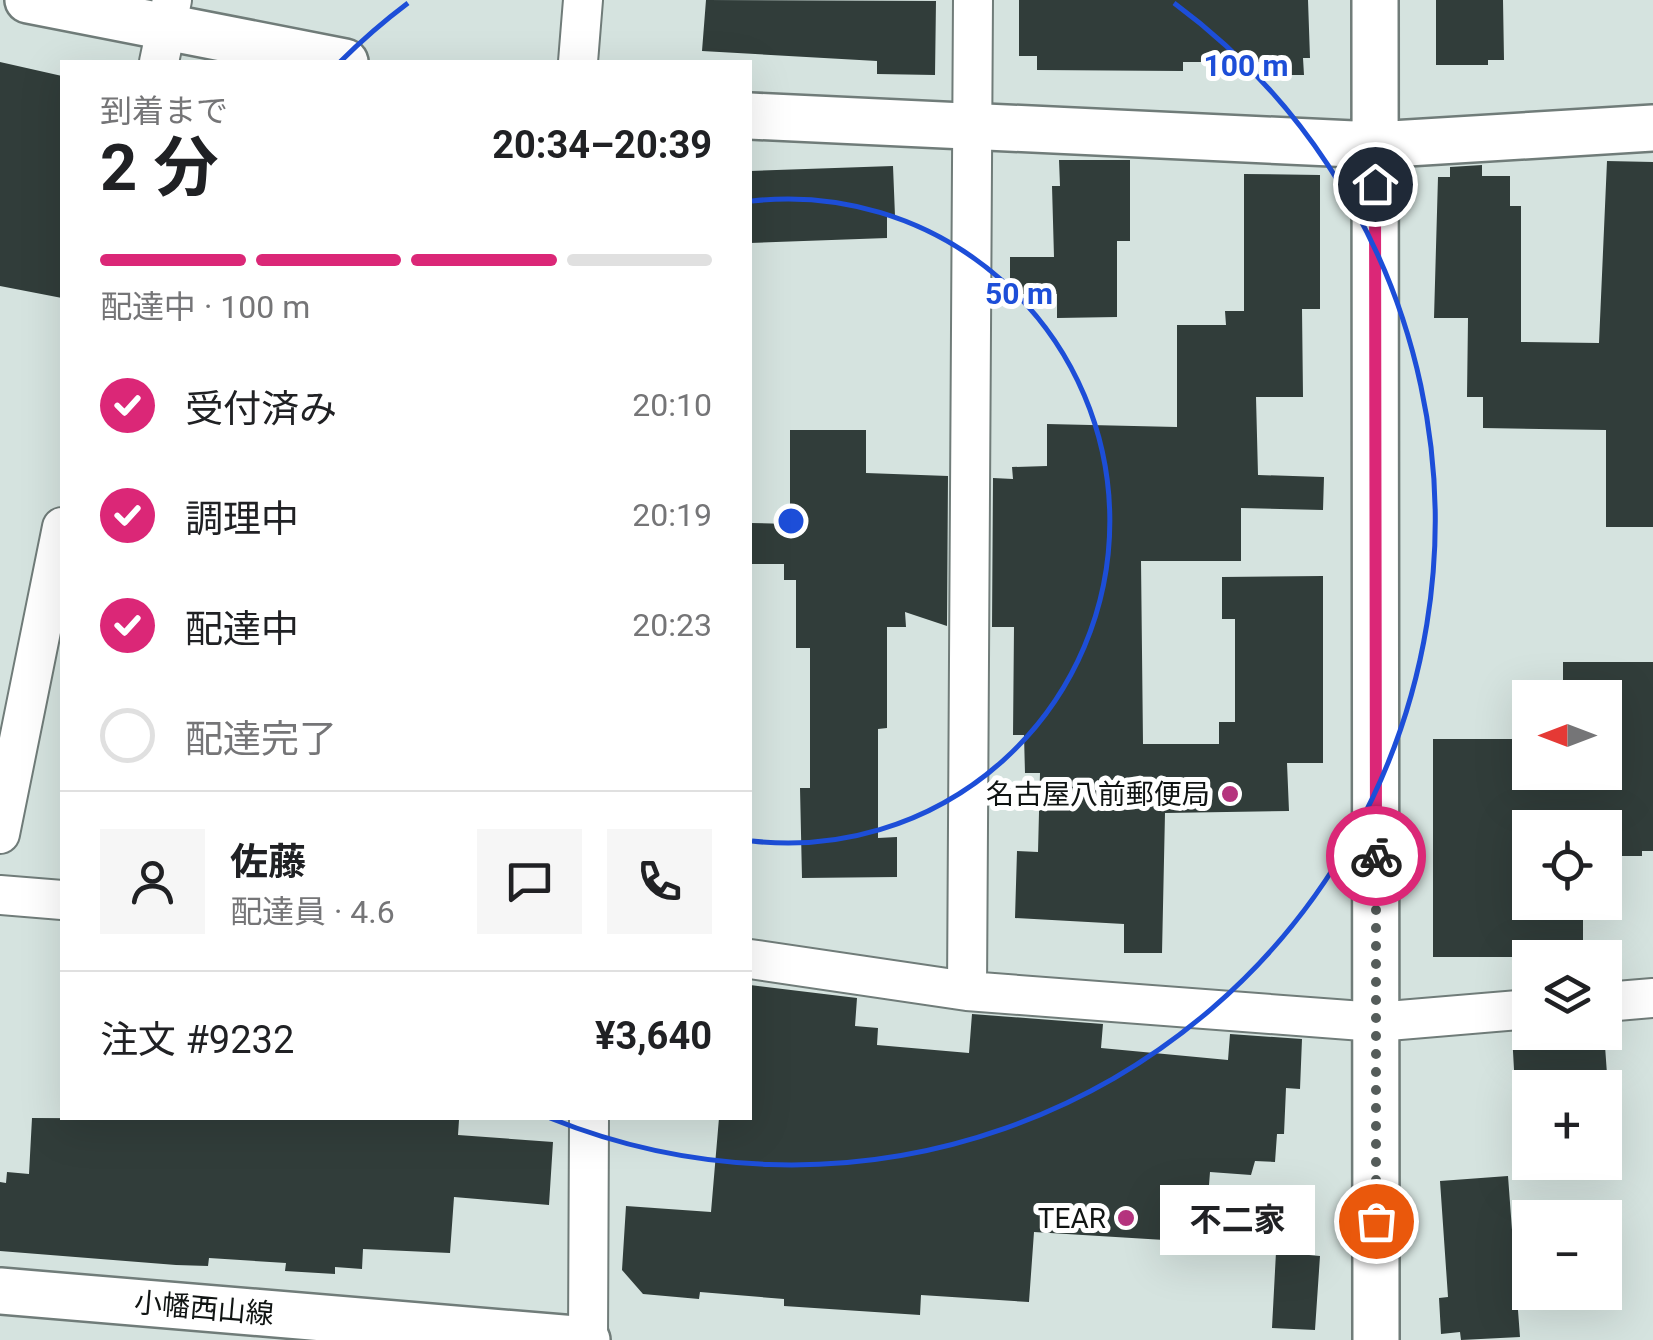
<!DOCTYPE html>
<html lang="ja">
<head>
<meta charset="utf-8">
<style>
  :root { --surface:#fff; --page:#f6f6f6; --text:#202124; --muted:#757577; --line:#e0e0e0; --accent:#db2777 }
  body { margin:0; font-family:Roboto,"Noto Sans JP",sans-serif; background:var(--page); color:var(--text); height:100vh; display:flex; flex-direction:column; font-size:38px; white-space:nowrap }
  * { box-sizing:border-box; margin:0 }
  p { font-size:32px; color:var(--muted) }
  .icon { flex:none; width:55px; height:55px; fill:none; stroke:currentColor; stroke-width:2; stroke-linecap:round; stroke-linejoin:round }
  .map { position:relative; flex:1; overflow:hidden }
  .drawer { position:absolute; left:60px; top:60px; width:692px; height:1060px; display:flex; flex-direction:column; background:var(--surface); border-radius:0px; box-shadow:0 10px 40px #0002 }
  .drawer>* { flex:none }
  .needle { width:65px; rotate:270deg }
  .controls { position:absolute; left:1512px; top:680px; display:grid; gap:20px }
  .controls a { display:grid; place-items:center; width:110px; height:110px; border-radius:0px; background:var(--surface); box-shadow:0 10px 40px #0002; font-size:50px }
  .pin { position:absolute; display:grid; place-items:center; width:85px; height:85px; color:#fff; margin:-42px; border:5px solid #fff; border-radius:50%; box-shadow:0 2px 10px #0007 }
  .courier { position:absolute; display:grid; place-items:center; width:100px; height:100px; margin:-50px; border:8px solid #db2777; border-radius:50%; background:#fff; color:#222; box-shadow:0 2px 12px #0007 }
  .bubble { position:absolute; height:70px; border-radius:0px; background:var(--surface); box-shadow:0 10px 40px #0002; font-size:32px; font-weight:700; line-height:70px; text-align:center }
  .summary em { font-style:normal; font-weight:700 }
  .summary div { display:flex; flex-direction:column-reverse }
  .summary { display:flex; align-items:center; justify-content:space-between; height:170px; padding:0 40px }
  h1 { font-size:65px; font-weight:700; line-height:75px }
  .bar { display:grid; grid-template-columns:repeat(4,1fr); gap:15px 10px; align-content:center; height:120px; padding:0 40px }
  .bar i { height:12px; border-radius:8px; background:var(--line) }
  .bar .current { background:var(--accent) }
  .bar p { grid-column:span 4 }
  .line { display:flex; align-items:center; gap:25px; padding:0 40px; border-top:2px solid var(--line) }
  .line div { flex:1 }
  .round { display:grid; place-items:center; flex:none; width:105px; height:105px; border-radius:0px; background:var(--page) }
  ol { padding:0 40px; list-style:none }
  li { display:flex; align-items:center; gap:30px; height:110px }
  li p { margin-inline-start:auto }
  li .icon { padding:10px; border-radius:50%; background:var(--accent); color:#fff; stroke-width:4 }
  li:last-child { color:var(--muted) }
  li i { width:55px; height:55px; border:5px solid var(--line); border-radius:50% }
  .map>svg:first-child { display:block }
</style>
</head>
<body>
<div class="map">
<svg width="1653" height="1340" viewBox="0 0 1653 1340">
  <rect width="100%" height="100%" fill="#d5e3df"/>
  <path fill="#313d3a" d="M706 0 936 1 935 75 877 74V61L702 51Z
    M1019 0H1308L1310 58H1303L1304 75H1265V62H1183V71L1037 70V56H1019Z
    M1436 0H1503L1504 60H1488V65H1436Z
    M0 62 62 76V298L0 286Z
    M1059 160H1130V241H1117V317L1057 318V294H1010V257H1054L1052 186H1060Z
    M1607 161 1653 162V527H1606V430L1483 428V397H1467L1468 318H1434L1438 177H1450V167L1482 165V176H1510V206H1521V342L1599 343Z
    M893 166 895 216H887V238L750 243V171Z
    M1244 174 1320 175V309H1302L1303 397H1256L1258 475 1324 477 1323 510 1241 508V561H1141L1143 744H1219V722H1235V619H1222V577L1323 576V763H1287L1289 811 1165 813 1162 953H1124V924L1015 918 1017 851 1038 852 1040 773H1025L1024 735H1013L1014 627H992L993 478 1013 479 1012 467 1047 466V424L1177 427V325H1226L1225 311H1244Z
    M790 430H866V473L948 476 947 626 905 612 906 627H887V728L878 729V838L897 837V877L802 878 800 788H810V648H796V580H784V564H750V523L790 524Z
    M1563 662H1653V851H1642V856H1605V828H1530V902H1583V957H1433V739H1530V772H1605V698H1563Z
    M750 985 857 998 855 1026 878 1028 877 1045 969 1053 972 1014 1103 1024 1101 1048 1228 1060 1230 1034 1302 1039 1300 1089 1286 1088 1284 1134H1277L1275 1162 1255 1161 1251 1175 1210 1172 1206 1225H1199L1197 1242 1034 1232 1029 1302 921 1295 920 1315 784 1306V1299L700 1292 699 1299 643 1294 622 1270 626 1206 711 1212 719 1118H750Z
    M1604 1032 1608 1088H1515L1512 1033Z
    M32 1118 459 1120 458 1135 553 1142 549 1205 454 1197 450 1253 363 1249 362 1269 335 1267V1274L285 1271 286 1263 209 1258 208 1266 176 1265 0 1251V1182L6 1183 7 1172 29 1174Z
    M1508 1176 1520 1337 1461 1340 1460 1332 1441 1334 1439 1298 1448 1297 1440 1181Z
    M1276 1252 1320 1256 1315 1330 1272 1328Z"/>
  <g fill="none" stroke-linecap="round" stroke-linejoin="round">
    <g stroke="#707c79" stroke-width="42">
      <path id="minor" d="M159 62 172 0
        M578 62 583 0
        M0 834 62 527
        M0 895 62 900
        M750 959 967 991 1376 1022 1530 1009
        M967 991 973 0
        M1605 1002 1653 998
        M588 1340 589 1118"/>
    </g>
    <g stroke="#707c79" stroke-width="50">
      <path id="tertiary" d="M28 0 345 62
        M1375 0 1376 1340
        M750 116 1375 145 1653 128
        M0 1291 587 1340"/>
    </g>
    <use href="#minor" stroke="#fff" stroke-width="38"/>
    <use href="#tertiary" stroke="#fff" stroke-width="45"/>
  </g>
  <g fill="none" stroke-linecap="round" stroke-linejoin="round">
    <path stroke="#555c5a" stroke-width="10" stroke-dasharray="0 18" d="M1376 856V1221"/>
    <path stroke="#db2777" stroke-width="12" d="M1375 184 1376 856"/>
  </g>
  <g fill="none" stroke="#1d4ed8" stroke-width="5">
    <path d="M752 201A322 322 0 1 1 752 841"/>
    <path d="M340 62A644 644 0 0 1 408 3M1174 3A644 644 0 0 1 550 1118"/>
  </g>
  <g fill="#b5347e" stroke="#fff" stroke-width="4">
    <circle cx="1230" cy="794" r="10"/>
    <circle cx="1126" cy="1218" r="10"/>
  </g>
  <g text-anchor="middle" stroke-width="10" stroke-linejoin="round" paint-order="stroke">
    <g font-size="28" fill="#101413" stroke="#fff" text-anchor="end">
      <text x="1210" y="804">名古屋八前郵便局</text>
      <text x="1106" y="1228">TEAR</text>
    </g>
    <g font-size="28" fill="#101413" stroke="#fff">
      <text transform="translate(204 1308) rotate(5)" y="10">小幡西山線</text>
    </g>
  </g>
  <circle cx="791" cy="521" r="15" fill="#1d4ed8" stroke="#fff" stroke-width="5"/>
  <g font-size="30" text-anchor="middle" font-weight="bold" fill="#1d4ed8" stroke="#fff" stroke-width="10" stroke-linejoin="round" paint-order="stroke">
    <text x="1246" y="76">100 m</text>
    <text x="1019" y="304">50 m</text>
  </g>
</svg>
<div class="controls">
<a><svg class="needle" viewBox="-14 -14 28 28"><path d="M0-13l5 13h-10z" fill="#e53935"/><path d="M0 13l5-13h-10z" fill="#757577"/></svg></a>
<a><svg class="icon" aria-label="locate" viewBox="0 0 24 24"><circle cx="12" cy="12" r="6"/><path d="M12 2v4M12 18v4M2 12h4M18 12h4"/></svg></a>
<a><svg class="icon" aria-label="layers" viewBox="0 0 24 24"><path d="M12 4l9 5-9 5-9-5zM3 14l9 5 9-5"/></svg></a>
<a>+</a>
<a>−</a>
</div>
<div class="pin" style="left:1376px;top:1221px;background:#ea580c"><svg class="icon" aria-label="bag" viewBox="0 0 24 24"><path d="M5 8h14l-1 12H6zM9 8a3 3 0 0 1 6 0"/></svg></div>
<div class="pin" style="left:1375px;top:184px;background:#1f2937"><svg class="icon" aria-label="home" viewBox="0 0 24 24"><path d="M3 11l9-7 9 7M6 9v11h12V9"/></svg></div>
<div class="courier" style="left:1376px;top:856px"><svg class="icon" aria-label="bike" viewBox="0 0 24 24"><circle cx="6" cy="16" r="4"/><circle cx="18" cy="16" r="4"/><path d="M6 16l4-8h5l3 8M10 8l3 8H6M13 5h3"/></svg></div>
<div class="bubble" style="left:1160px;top:1185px;width:155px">不二家</div>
<section class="drawer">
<div class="summary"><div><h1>2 分</h1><p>到着まで</p></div><em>20:34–20:39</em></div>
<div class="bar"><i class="current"></i><i class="current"></i><i class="current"></i><i></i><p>配達中 · 100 m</p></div>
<ol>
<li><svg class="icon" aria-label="check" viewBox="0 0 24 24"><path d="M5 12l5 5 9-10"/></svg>受付済み<p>20:10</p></li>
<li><svg class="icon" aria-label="check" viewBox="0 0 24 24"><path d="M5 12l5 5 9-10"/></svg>調理中<p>20:19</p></li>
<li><svg class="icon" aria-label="check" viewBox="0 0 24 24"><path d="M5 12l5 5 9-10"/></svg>配達中<p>20:23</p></li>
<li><i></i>配達完了</li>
</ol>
<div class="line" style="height:180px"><a class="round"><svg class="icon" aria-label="person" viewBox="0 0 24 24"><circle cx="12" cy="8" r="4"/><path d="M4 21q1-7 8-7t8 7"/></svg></a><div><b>佐藤</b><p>配達員 · 4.6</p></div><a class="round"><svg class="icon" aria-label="chat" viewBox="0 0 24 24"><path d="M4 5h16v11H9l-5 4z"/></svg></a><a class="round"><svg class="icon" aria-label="phone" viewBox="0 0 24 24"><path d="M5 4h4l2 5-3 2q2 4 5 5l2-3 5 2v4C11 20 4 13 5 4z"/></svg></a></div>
<div class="line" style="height:130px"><div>注文 #9232</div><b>¥3,640</b></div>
</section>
</div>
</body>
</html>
